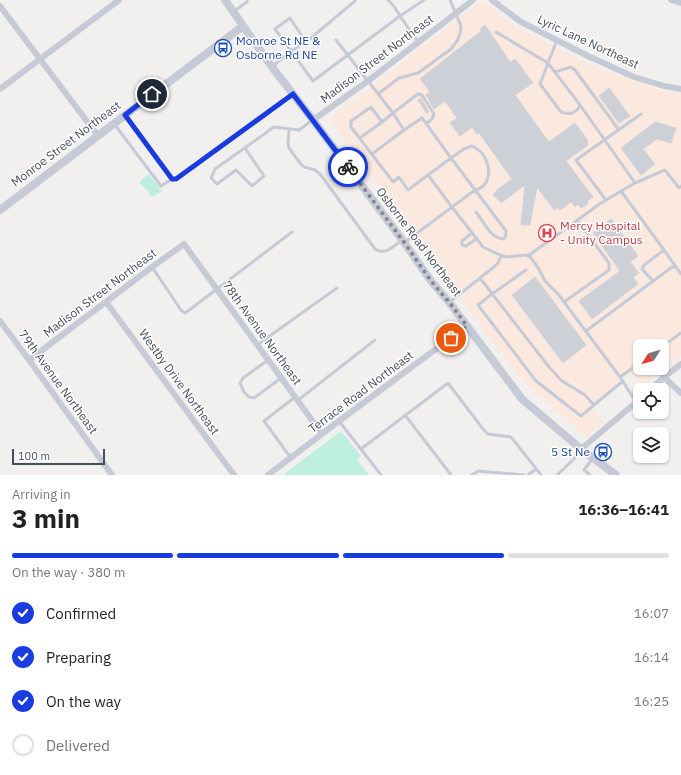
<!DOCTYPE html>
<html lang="en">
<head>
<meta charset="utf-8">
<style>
  :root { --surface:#fff; --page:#f6f6f6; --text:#222; --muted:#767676; --line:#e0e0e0; --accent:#193ce1 }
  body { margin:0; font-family:"IBM Plex Sans",sans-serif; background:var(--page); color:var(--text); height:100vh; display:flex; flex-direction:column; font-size:15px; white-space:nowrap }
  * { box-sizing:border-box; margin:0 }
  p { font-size:13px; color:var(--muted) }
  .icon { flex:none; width:22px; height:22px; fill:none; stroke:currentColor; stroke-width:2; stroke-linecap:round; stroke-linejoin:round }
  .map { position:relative; height:475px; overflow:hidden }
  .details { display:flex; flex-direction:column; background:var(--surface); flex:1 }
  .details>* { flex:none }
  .needle { width:26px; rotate:233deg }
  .tools { position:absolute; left:633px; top:339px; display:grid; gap:8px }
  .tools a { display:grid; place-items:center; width:36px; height:36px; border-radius:6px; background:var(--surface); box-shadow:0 1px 3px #0004; font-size:20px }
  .scale { position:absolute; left:12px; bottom:10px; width:93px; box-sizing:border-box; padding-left:4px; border:2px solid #474d5d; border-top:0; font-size:11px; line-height:14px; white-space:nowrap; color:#474d5d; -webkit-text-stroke:3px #fff; paint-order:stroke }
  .pin { position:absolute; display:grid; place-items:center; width:34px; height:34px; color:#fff; margin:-17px; border:2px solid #fff; border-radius:50%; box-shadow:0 1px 4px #0007 }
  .courier { position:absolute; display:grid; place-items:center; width:40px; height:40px; margin:-20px; border:3px solid #193ce1; border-radius:50%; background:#fff; color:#222; box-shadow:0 1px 5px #0007 }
  .summary em { font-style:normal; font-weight:800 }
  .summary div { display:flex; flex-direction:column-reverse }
  .summary { display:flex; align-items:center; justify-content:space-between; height:68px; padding:0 12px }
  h1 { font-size:26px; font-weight:800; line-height:30px }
  .bar { display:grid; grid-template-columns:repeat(4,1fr); gap:6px 4px; align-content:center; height:48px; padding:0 12px }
  .bar i { height:5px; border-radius:3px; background:var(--line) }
  .bar .current { background:var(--accent) }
  .bar p { grid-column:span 4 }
  ol { padding:0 12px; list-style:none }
  li { display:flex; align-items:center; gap:12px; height:44px }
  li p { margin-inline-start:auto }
  li .icon { padding:4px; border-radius:50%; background:var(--accent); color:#fff; stroke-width:4 }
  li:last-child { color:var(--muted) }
  li i { width:22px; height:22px; border:2px solid var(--line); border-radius:50% }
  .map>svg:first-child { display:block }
</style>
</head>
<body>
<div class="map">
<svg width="681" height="475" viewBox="0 0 681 475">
  <rect width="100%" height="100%" fill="#f2f0ef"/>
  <path fill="#fbe9e0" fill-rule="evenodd" d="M482 0 518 28 603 70 665 91 681 93V357L663 370 643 386 633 374 591 405 604 422 587 437 528 387 498 350 329 119ZM640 346H662V368H640Z"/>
  <path fill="#beefde" d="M149 174 162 191 152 197C149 195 149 193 147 190 144 187 141 185 139 182Z
    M341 431 361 456 357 460 369 475H283Z"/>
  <path fill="#ced0d7" stroke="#d3d3db" d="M485 25 510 62 515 59 533 83 515 95 549 142 575 123 587 139 588 145 566 161 593 197 587 201 588 204 581 208 578 204 575 207 571 202 560 210 558 208 554 210 537 187 530 225H521L525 185 501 203 493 195 498 189 512 179 479 133 477 134 472 127 460 136 450 123 457 118 445 101 434 109 426 95 430 92 420 79 481 31 480 29Z
    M609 88 630 116 619 123 599 96Z
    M421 98 429 112 427 114 418 100Z
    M655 122 676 128 671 143 657 139 643 149 655 164 641 175 621 148Z
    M611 219 638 256 630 262 639 273 633 277 638 284 592 319 579 301 620 271 593 233Z
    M535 277 586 345 563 363 512 295Z"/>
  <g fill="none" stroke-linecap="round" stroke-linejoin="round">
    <path stroke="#c6cad6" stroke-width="3" d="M233 12 247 2V0
      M496 32 548 63 557 40
      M336 40 368 81 393 113 418 94 422 95 434 114 432 119 426 124
      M306 42 290 18 275 29 313 81 400 16 393 5 388 0
      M418 42 400 16 424 0
      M548 63 580 105C576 114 570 115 561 112L540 84Z
      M273 66 291 51 306 42 355 1
      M555 72 571 67 575 70 619 130
      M378 94 399 78 418 73 451 49 457 41 460 34 461 26 450 0
      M126 115 172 179
      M115 125 161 186 172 179H176L293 94
      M289 129 288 143 289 148 300 163 304 167 315 170 320 174 375 249C386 256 393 246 402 240
      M360 138 382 122
      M245 148 264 176 252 186 236 170 217 184 211 178 215 169 274 127 299 130 311 121
      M372 154 404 130
      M428 175 451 158 422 118 404 130 393 113 382 122 371 107 351 121V127L393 182 399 177 408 190 428 175 452 207 483 247 500 255 506 257 527 255 531 258 539 269 545 281 558 294 564 302 620 377 636 402
      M635 183 665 170 679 188 681 186
      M621 191 664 250 644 265 642 269 653 281
      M606 200 576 160 641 114
      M472 233 462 241V245L466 246 476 239
      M405 242 475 190C491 187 491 168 484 156 481 151 476 148 472 146L464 149 451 158 506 231V235L504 239C491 239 483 221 476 212
      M664 250 676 267
      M528 256 601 203 635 183 580 105
      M152 267 181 310 185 313 188 311 292 232
      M526 270 492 294 478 305 536 381 581 416 594 405
      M480 278 549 367 562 381 585 395 594 405 623 381
      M451 301 495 266 498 263 501 256
      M564 302 609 270V263L577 220
      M586 331 672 267H676L681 274
      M257 345 337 288
      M662 347 681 333
      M268 360 243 378 240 383 244 392 249 397 254 398 281 378
      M620 377 640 363
      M297 401 375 340
      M405 415 451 475
      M339 421 381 475
      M361 449 448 383 483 429 488 434 511 437 541 475
      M291 458 264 421 295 397
      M472 475 478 471 524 475
      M528 475 536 469
      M557 475 574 459 580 450
      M590 475 584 470 592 459"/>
    <path stroke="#c6cad6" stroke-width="6" d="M492 0 521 22 588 56 634 77 664 86 681 89
      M671 0 681 3
      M0 6 98 136
      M0 89 119 0
      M313 120 368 81 473 0
      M106 302 234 475
      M0 321 29 360 112 475
      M29 360 152 267 184 244 322 434
      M664 377 681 393
      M650 390 664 377 681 364
      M581 449 640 399
      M268 475 339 421 467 326"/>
    <path stroke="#c6cad6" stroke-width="8" d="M225 0 272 67 313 120 406 245 431 281 449 302 522 399 581 449 616 475
      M0 210 243 26"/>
  </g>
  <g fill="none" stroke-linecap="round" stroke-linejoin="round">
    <path stroke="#838690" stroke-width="4" stroke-dasharray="0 7.2" d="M348 167 406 245 431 281 449 302 467 326 451 338"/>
    <path stroke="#193ce1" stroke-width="5" d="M152 94 125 115 172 179H176L293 94 348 167"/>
  </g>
  <defs>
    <g id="bus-ring" transform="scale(0.9)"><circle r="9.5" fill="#fff" stroke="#1a4fb4" stroke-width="1.5"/><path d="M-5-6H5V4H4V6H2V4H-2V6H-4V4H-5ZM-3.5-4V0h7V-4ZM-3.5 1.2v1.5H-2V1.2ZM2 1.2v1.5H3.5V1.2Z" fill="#1a4fb4"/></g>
    <g id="hospital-ring" transform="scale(0.9)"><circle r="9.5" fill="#fff" stroke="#e0444e" stroke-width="1.5"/><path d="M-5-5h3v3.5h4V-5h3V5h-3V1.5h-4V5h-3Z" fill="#e0444e"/></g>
  </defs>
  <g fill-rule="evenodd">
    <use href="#bus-ring" x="223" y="48"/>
    <use href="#hospital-ring" x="547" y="233"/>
    <use href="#bus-ring" x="603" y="452"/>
  </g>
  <g text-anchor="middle" stroke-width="3" stroke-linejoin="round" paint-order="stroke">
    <g font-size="12" fill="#164399" stroke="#fff" text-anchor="start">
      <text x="236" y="45">Monroe St NE &amp;<tspan x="236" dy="14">Osborne Rd NE</tspan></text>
      <text x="590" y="456" text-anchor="end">5 St Ne</text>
    </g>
    <g font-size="12" fill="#474d5d" stroke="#fff">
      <text transform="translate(588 42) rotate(25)" y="4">Lyric Lane Northeast</text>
      <text transform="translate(377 59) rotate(-37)" y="4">Madison Street Northeast</text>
      <text transform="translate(66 144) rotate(-37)" y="4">Monroe Street Northeast</text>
      <text transform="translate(419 242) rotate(53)" y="4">Osborne Road Northeast</text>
      <text transform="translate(100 293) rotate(-37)" y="4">Madison Street Northeast</text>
      <text transform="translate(262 333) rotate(54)" y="4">78th Avenue Northeast</text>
      <text transform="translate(58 382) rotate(54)" y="4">79th Avenue Northeast</text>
      <text transform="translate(179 382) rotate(54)" y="4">Westby Drive Northeast</text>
      <text transform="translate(361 392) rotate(-37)" y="4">Terrace Road Northeast</text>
    </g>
    <g font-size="12" fill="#be3a42" stroke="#fff" text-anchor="start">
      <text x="560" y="230">Mercy Hospital<tspan x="560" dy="14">- Unity Campus</tspan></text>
    </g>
  </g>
</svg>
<div class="tools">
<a><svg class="needle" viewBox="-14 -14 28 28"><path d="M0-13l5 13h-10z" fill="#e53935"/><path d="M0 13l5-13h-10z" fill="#767676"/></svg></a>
<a><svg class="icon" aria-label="locate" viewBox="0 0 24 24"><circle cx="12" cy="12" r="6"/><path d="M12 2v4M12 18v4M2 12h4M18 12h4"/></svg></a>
<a><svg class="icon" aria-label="layers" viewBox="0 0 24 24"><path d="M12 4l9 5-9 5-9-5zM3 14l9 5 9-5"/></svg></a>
</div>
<div class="scale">100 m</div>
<div class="pin" style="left:451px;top:338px;background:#ea580c"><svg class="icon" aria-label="bag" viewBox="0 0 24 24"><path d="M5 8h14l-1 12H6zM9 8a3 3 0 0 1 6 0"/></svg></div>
<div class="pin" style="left:152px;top:94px;background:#1f2937"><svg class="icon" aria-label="home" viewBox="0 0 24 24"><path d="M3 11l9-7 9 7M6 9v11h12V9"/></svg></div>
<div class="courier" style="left:348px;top:167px"><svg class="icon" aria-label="bike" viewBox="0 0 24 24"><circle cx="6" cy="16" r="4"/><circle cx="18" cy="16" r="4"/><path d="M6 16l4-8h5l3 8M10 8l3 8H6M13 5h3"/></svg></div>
</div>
<section class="details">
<div class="summary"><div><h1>3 min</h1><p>Arriving in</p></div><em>16:36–16:41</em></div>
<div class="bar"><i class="current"></i><i class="current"></i><i class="current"></i><i></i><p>On the way · 380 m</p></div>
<ol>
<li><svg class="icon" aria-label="check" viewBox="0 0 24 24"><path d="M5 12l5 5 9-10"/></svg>Confirmed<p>16:07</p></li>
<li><svg class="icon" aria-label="check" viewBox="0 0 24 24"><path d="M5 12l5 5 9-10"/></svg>Preparing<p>16:14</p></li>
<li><svg class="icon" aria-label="check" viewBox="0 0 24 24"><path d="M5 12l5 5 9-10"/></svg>On the way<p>16:25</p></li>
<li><i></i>Delivered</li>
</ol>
</section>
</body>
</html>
